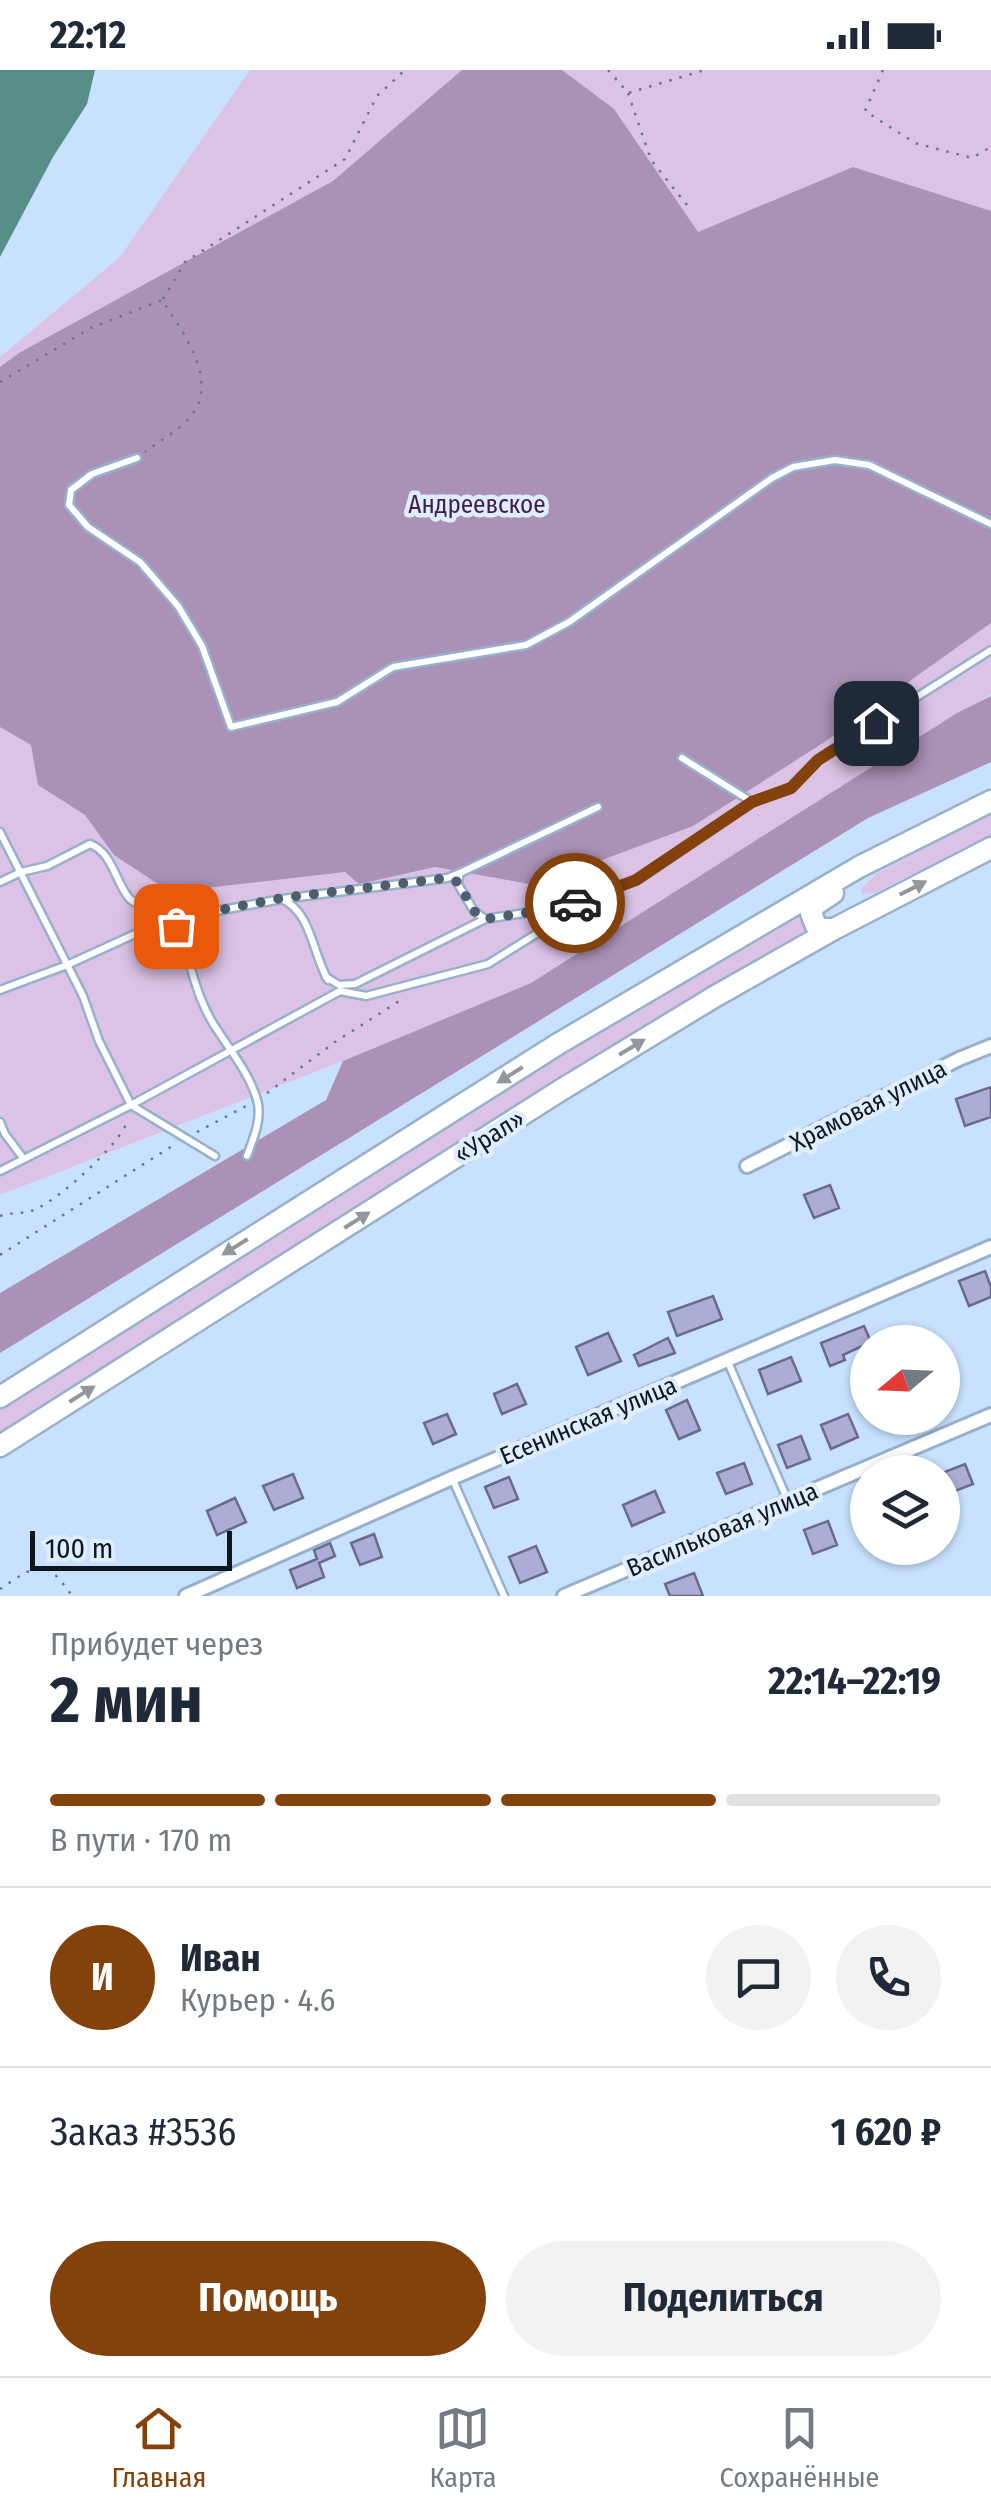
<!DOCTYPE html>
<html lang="ru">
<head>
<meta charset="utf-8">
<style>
  :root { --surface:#fff; --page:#f2f2f3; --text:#1f2937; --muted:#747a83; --line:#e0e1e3; --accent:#83420c }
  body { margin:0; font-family:"Fira Sans Condensed",sans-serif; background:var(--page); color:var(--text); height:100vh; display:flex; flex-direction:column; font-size:38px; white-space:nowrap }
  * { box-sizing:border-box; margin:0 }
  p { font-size:32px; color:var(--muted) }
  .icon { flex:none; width:55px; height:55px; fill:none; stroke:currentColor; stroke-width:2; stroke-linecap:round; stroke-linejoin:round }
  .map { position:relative; height:1526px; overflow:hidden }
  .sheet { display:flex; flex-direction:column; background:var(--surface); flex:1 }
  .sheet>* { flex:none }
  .needle { width:65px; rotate:251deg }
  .fabs { position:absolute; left:850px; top:1255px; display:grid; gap:20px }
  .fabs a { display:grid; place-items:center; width:110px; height:110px; border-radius:50%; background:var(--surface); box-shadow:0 2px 8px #0004; font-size:50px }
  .scale { position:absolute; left:30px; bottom:25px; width:202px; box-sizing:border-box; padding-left:10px; border:5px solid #0e1720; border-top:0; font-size:28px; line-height:35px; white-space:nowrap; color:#0e1720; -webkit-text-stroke:8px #deeeff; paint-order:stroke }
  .pin { position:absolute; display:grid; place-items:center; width:85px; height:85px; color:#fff; margin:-42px; border-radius:20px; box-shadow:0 5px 15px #0006 }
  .courier { position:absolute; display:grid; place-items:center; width:100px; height:100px; margin:-50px; border:8px solid #83420c; border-radius:50%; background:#fff; color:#222; box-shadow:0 2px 12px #0007 }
  .summary em { font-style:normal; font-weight:700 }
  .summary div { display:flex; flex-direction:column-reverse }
  .summary { display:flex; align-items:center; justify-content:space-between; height:170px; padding:0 50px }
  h1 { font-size:65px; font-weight:700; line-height:75px }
  .bar { display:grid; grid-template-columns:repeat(4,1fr); gap:15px 10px; align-content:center; height:120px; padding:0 50px }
  .bar i { height:12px; border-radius:8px; background:var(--line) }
  .bar .current { background:var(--accent) }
  .bar p { grid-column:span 4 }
  .line { display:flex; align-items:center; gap:25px; padding:0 50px; border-top:2px solid var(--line) }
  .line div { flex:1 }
  .round { display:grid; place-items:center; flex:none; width:105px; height:105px; border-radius:52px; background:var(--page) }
  .cta { display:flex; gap:20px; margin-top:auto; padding:20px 50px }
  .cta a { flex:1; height:115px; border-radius:60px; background:var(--accent); color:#fff; font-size:40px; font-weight:700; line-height:115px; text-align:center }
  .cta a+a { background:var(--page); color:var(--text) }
  .status { display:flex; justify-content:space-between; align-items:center; height:70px; padding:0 50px; background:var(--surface); direction:ltr }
  .status svg { height:28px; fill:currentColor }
  .tab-bar { display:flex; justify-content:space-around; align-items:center; height:140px; border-top:2px solid var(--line); background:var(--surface); font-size:28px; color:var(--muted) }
  .tab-bar a { display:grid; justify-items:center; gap:5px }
  .tab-bar .current { color:var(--accent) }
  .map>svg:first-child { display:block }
</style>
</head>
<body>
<div class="status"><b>22:12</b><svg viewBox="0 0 49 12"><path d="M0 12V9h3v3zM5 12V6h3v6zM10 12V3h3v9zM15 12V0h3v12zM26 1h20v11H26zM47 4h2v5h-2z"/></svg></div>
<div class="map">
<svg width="991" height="1526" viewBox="0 0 991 1526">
  <rect width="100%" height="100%" fill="#c8e1fe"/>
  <path fill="#dcc3e6" d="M250 0H991V624L531 913 343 991 0 1125V287L120 187Z
    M991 744V765L875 823 862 824 861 819 877 803Z
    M803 846 809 858 797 870C524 1022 264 1197 0 1365V1337L291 1152 787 848Z"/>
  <path fill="#ab91b6" d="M462 0H562L614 39 698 162 853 97 991 141V553L823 673 693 756 535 815 435 797 359 814 345 802 170 822 114 785 85 745 38 715 31 675 0 657V297L19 283 333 111Z
    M991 626V692L868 748 0 1283V1223L326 1030 343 991 531 913 957 643Z"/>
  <path fill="#578e88" d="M0 0H95L87 34 53 87 0 187Z"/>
  <path fill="#acadd7" stroke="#6a6b8a" stroke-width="2.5" d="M991 1017V1047L965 1056 956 1029Z
    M830 1115 839 1138 814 1148 804 1125Z
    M985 1201 991 1217V1227L969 1236 959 1211Z
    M713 1226 722 1249 677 1266 668 1242Z
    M864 1256 871 1272 843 1285 845 1290 830 1296 821 1273Z
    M608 1263 621 1291 588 1305 576 1277Z
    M668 1268 675 1283 639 1296 634 1285Z
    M791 1287 801 1311 768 1324 759 1300Z
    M517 1314 526 1334 502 1344 494 1324Z
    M687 1330 700 1360 679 1369 666 1340Z
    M447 1344 456 1364 433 1374 424 1353Z
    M848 1344 858 1367 831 1379 821 1355Z
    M801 1366 810 1389 787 1398 778 1375Z
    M744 1393 752 1414 726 1424 717 1403Z
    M965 1394 973 1414 942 1426V1403Z
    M293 1404 303 1428 274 1440 263 1416Z
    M509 1407 518 1429 494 1438 485 1417Z
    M655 1421 664 1442 632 1456 623 1435Z
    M235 1428 246 1452 217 1465 207 1441Z
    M828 1451 837 1475 813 1484 804 1460Z
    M374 1464 382 1487 360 1495 351 1473Z
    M330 1473 335 1486 319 1493 324 1507 297 1518 290 1500 317 1489 314 1480Z
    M536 1476 547 1502 520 1513 509 1487Z
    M694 1503 703 1526H670L665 1514Z"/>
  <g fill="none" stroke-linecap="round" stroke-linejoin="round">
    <g stroke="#97b0cb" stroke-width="11">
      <path id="service" d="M137 388 92 404 71 420 69 435 88 457 140 492 178 536 202 576 231 657 337 632 393 597 526 575 569 552 772 408 793 397 835 390 869 395 991 454
        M682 688 752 732
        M0 762 83 926 99 971 131 1035 215 1086
        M456 811 474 841 485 849
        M458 811 460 803 598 737
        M0 812 21 802 47 796 90 774C112 782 116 813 129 828 138 839 161 837 174 855 186 871 189 894 195 912 200 928 208 947 218 961 232 983 252 1007 258 1034 261 1052 253 1069 247 1086
        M282 829C312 843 312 883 328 910
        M175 856 184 847 282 829 447 808 460 803
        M326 907 339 915 355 914 485 849 565 837 589 827
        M0 920 67 895 168 849
        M0 1052 5 1064 23 1088
        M0 1101 131 1035 340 921 366 926 488 894 608 819 636 811 752 732 791 718 819 689 991 580
        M728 1292 788 1431
        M452 1408 504 1526"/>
    </g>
    <g stroke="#97b0cb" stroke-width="18">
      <path id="minor" d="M747 1096 959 989 991 976
        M186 1526 452 1408 991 1177
        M564 1526 991 1345"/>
    </g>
    <g stroke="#97b0cb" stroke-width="25">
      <path id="primary" d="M833 823 815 835 811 843 816 856 823 859H834
        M0 1327 558 974 859 797 991 731
        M0 1376 561 1020 714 927 834 859 991 778"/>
    </g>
    <path stroke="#67778a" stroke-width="2.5" stroke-dasharray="2.5 8" stroke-linecap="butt" d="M608 0 628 23 705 0
      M883 0 865 41 915 73 972 88 991 77
      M628 23 651 90 687 135
      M163 229 185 192 345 89 377 26 405 0
      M0 312 91 258 162 230C182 261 221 311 190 347 178 361 159 371 145 382
      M267 1023 335 972 404 928
      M197 1062 248 1035
      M0 1146C11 1142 21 1144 31 1141 55 1134 123 1072 128 1049
      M0 1185 177 1073
      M0 1519C18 1508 40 1486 57 1507 63 1513 67 1520 73 1526"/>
    <use href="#service" stroke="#fff" stroke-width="6"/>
    <use href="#minor" stroke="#fff" stroke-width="12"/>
    <use href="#primary" stroke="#fff" stroke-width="20"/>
  </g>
  <defs><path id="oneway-solid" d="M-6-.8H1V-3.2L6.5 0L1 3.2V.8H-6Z" transform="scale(2.5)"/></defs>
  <g fill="#93979b">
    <use href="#oneway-solid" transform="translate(913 818) rotate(-27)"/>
    <use href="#oneway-solid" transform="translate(632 977) rotate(-31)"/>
    <use href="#oneway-solid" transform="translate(510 1005) rotate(148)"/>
    <use href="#oneway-solid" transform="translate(357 1150) rotate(-32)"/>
    <use href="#oneway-solid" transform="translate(235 1177) rotate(148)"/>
    <use href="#oneway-solid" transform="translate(82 1324) rotate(-32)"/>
  </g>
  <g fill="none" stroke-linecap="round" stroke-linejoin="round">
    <path stroke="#4f5e6e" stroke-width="10" stroke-dasharray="0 18" d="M176 856 184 847 282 828 447 808 458 812 474 841 485 849 565 837 575 833"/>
    <path stroke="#83420c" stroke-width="12" d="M575 833 636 810 752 732 791 718 818 690 876 653"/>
  </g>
  <g text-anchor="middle" stroke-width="9" stroke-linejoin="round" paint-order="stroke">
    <g font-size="25" fill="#3f1c4b" stroke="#deeeff">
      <text x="477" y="443">Андреевское</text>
    </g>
    <g font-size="25" fill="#0e1720" stroke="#deeeff">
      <text transform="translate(868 1035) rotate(-27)" y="9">Храмовая улица</text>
      <text transform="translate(489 1066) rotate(-32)" y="9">«Урал»</text>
      <text transform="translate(588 1350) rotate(-23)" y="9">Есенинская улица</text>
      <text transform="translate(722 1459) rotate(-23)" y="9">Васильковая улица</text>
    </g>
  </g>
</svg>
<div class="fabs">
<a><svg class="needle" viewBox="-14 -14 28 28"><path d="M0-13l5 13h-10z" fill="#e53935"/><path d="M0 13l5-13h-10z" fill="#747a83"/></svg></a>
<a><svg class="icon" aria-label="layers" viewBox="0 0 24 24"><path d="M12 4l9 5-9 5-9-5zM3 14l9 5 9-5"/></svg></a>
</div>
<div class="scale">100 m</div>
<div class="pin" style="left:176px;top:856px;background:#ea580c"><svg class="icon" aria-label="bag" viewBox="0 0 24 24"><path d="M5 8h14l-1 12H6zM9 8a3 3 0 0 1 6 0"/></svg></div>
<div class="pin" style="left:876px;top:653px;background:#1f2937"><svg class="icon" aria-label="home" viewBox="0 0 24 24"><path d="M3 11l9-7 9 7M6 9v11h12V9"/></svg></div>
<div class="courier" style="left:575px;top:833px"><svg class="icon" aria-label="car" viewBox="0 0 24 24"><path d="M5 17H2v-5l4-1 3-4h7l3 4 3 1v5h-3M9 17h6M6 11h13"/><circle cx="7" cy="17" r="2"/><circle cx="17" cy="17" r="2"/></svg></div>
</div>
<section class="sheet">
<div class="summary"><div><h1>2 мин</h1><p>Прибудет через</p></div><em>22:14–22:19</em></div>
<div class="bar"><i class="current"></i><i class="current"></i><i class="current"></i><i></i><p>В пути · 170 m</p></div>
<div class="line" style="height:180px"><b class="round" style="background:var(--accent);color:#fff">И</b><div><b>Иван</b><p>Курьер · 4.6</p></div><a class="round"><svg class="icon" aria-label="chat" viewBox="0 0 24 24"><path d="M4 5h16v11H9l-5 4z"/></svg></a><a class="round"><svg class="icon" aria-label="phone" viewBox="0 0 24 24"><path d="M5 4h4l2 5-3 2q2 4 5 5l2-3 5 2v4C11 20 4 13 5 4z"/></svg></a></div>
<div class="line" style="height:130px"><div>Заказ #3536</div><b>1 620 ₽</b></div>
<div class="cta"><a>Помощь</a><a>Поделиться</a></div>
</section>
<nav class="tab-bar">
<a class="current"><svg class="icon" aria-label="home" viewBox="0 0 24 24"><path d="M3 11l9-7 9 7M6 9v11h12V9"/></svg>Главная</a>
<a><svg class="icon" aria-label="map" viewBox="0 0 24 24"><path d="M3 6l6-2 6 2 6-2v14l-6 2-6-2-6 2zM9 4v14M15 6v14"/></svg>Карта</a>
<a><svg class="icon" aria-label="saved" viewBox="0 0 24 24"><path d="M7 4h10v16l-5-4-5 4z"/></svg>Сохранённые</a>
</nav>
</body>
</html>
